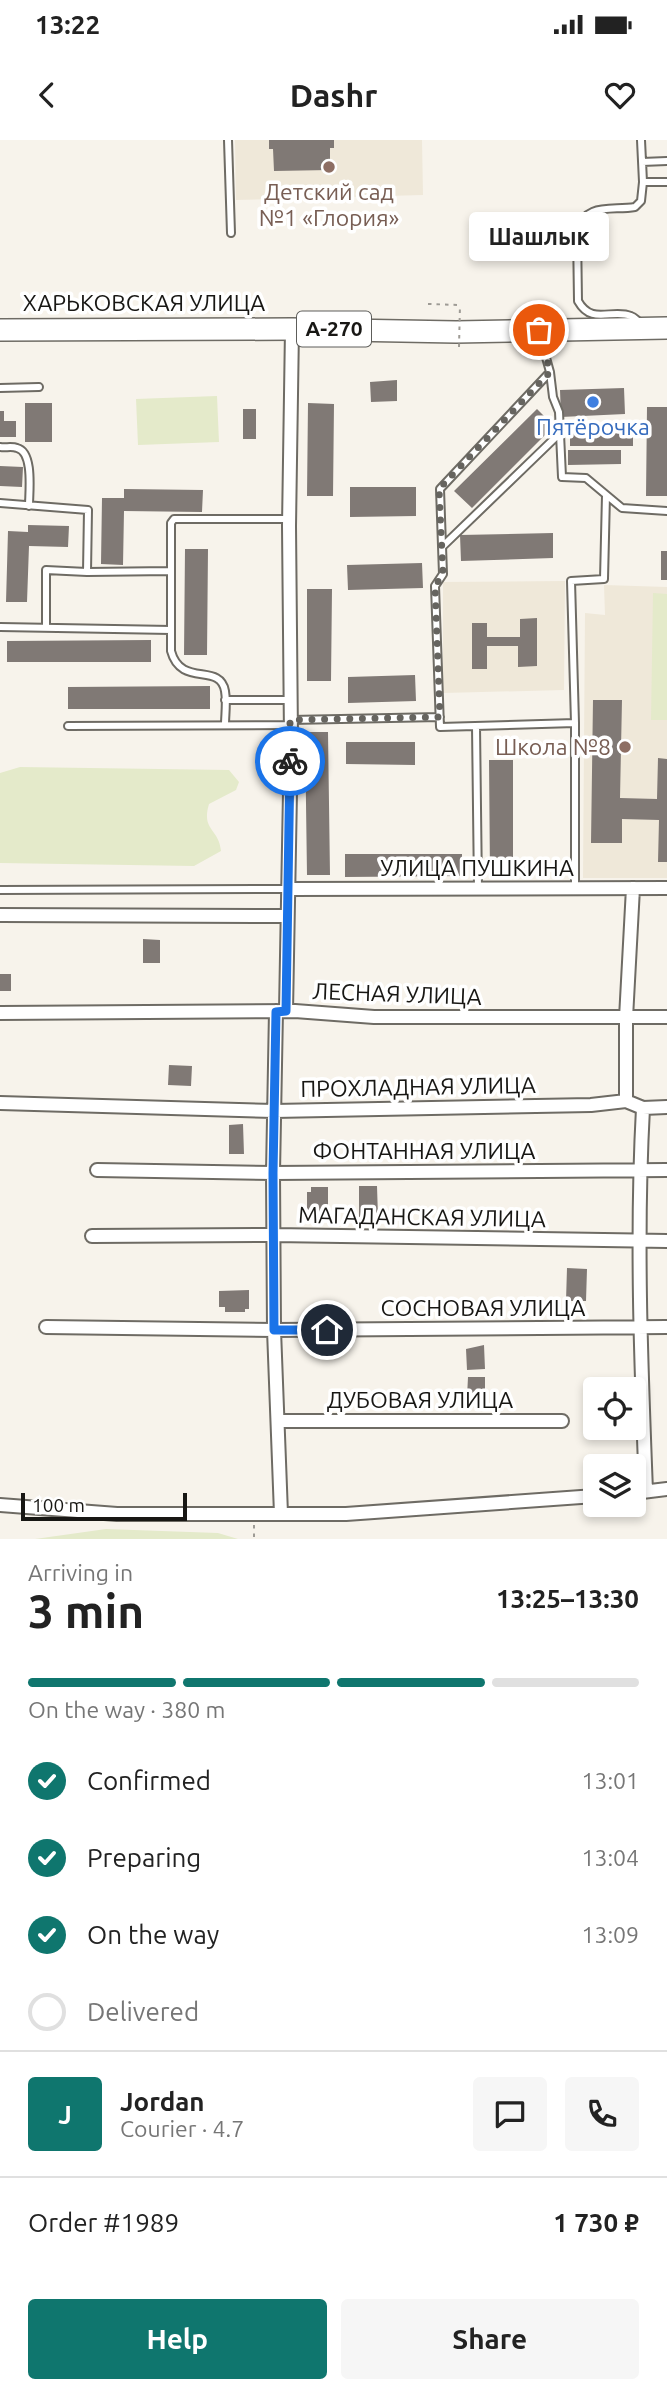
<!DOCTYPE html>
<html lang="en">
<head>
<meta charset="utf-8">
<style>
  :root { --surface:#fff; --page:#f6f6f6; --text:#222; --muted:#767676; --line:#e0e0e0; --accent:#0f766e }
  body { margin:0; font-family:Ubuntu,sans-serif; background:var(--page); color:var(--text); height:100vh; display:flex; flex-direction:column; font-size:26px; white-space:nowrap }
  * { box-sizing:border-box; margin:0 }
  p { font-size:23px; color:var(--muted) }
  .icon { flex:none; width:38px; height:38px; fill:none; stroke:currentColor; stroke-width:2; stroke-linecap:round; stroke-linejoin:round }
  .map { position:relative; height:1399px; overflow:hidden }
  .details { display:flex; flex-direction:column; background:var(--surface); flex:1 }
  .details>* { flex:none }
  .fabs { position:absolute; left:583px; top:1237px; display:grid; gap:14px }
  .fabs a { display:grid; place-items:center; width:63px; height:63px; border-radius:7px; background:var(--surface); box-shadow:0 4px 10px #0003; font-size:35px }
  .scale { position:absolute; left:21px; bottom:18px; width:166px; box-sizing:border-box; padding-left:7px; border:4px solid #181714; border-top:0; font-size:19px; line-height:24px; white-space:nowrap; color:#181714; -webkit-text-stroke:5px #fff; paint-order:stroke }
  .pin { position:absolute; display:grid; place-items:center; width:60px; height:60px; color:#fff; margin:-30px; border:4px solid #fff; border-radius:50%; box-shadow:0 2px 7px #0007 }
  .courier { position:absolute; display:grid; place-items:center; width:70px; height:70px; margin:-35px; border:5px solid #1a73e8; border-radius:50%; background:#fff; color:#222; box-shadow:0 2px 9px #0007 }
  .bubble { position:absolute; height:49px; border-radius:7px; background:var(--surface); box-shadow:0 4px 10px #0003; font-size:23px; font-weight:600; line-height:49px; text-align:center }
  .headline em { font-style:normal; font-weight:600 }
  .headline div { display:flex; flex-direction:column-reverse }
  .headline { display:flex; align-items:center; justify-content:space-between; height:119px; padding:0 28px }
  h1 { font-size:46px; font-weight:600; line-height:52px }
  .bar { display:grid; grid-template-columns:repeat(4,1fr); gap:10px 7px; align-content:center; height:84px; padding:0 28px }
  .bar i { height:9px; border-radius:5px; background:var(--line) }
  .bar .selected { background:var(--accent) }
  .bar p { grid-column:span 4 }
  .line { display:flex; align-items:center; gap:18px; padding:0 28px; border-top:2px solid var(--line) }
  .line div { flex:1 }
  .round { display:grid; place-items:center; flex:none; width:74px; height:74px; border-radius:7px; background:var(--page) }
  ol { padding:0 28px; list-style:none }
  li { display:flex; align-items:center; gap:21px; height:77px }
  li p { margin-inline-start:auto }
  li .icon { padding:7px; border-radius:50%; background:var(--accent); color:#fff; stroke-width:4 }
  li:last-child { color:var(--muted) }
  li i { width:38px; height:38px; border:4px solid var(--line); border-radius:50% }
  .action { display:flex; gap:14px; margin-top:auto; padding:14px 28px }
  .action a { flex:1; height:80px; border-radius:7px; background:var(--accent); color:#fff; font-size:28px; font-weight:600; line-height:80px; text-align:center }
  .action a+a { background:var(--page); color:var(--text) }
  .status { display:flex; justify-content:space-between; align-items:center; height:49px; padding:0 35px; background:var(--surface); direction:ltr }
  .status svg { height:19px; fill:currentColor }
  header { display:flex; justify-content:space-between; align-items:center; height:91px; padding:0 28px; background:var(--surface); font-size:32px; font-weight:600 }
  .map>svg:first-child { display:block }
</style>
</head>
<body>
<div class="status"><b>13:22</b><svg viewBox="0 0 49 12"><path d="M0 12V9h3v3zM5 12V6h3v6zM10 12V3h3v9zM15 12V0h3v12zM26 1h20v11H26zM47 4h2v5h-2z"/></svg></div>
<header><svg class="icon" aria-label="back" viewBox="0 0 24 24"><path d="M15 5l-7 7 7 7"/></svg>Dashr<svg class="icon" aria-label="heart" viewBox="0 0 24 24"><path d="M12 20l-8-8c-3-5 5-10 8-4 3-6 11-1 8 4z"/></svg></header>
<div class="map">
<svg width="667" height="1399" viewBox="0 0 667 1399">
  <rect width="100%" height="100%" fill="#f7f3eb"/>
  <path fill="#efe8d9" d="M235 0H422L423 55 236 60Z
    M565 441 564 550 443 553V442Z
    M604 445 667 447V738H583L585 473 605 475Z"/>
  <path fill="#e4eaca" d="M217 256 219 302 138 305 136 259Z
    M653 453 667 454V580H651Z
    M20 627 229 630 239 642 236 650 209 664C201 691 219 688 221 711L194 726 0 723V633Z
    M106 1389 218 1393 238 1399H35Z"/>
  <path fill="#807975" d="M269 0H334V8H330V30L274 31 273 9H269Z
    M397 240V261L371 262 370 242Z
    M624 248 625 274 561 277 560 250Z
    M25 263H52V302H25Z
    M308 263 334 264 333 356H307Z
    M647 267H667V356H646Z
    M243 269H256V299H243Z
    M537 269 554 286 472 368 454 351Z
    M0 271H4V281H16V297H0Z
    M570 292H633V306H570Z
    M568 310H621V324L568 325Z
    M0 326 23 327 22 347 0 346Z
    M350 347H416V376L350 377Z
    M124 349 203 350 202 372 124 371 123 425 101 424 102 358H124Z
    M28 385 69 386 68 407 29 406 27 462H6L8 391 28 392Z
    M553 393V418L461 421 460 395Z
    M185 409H208L207 515H184Z
    M661 411H667V440H661Z
    M422 423 423 448 348 450 347 425Z
    M307 449H332L331 541H307Z
    M537 478V526L518 527V506H487V529H472V483H487V497H520V479Z
    M151 500V522H7V501Z
    M415 535 416 561 348 563V537Z
    M210 546V569H68V547Z
    M593 560H622L620 658 657 659 658 618 667 619V722H658L659 680 622 679V703H591Z
    M305 592H328L330 735H307Z
    M346 602H415V625L346 624Z
    M489 620H513V736H490Z
    M345 714H462V736L345 737Z
    M143 799 160 800V823H143Z
    M0 834H11V851H0Z
    M169 925 192 926 191 946 168 945Z
    M243 984 244 1014H229V985Z
    M359 1046H377L378 1077H359Z
    M311 1047H328V1078L307 1079V1052H311Z
    M567 1128 587 1129 586 1161H566Z
    M249 1150V1169H245V1172H225V1167H219V1151Z
    M484 1205 485 1229 467 1230 466 1209Z
    M468 1237H485V1257H467Z"/>
  <g fill="none" stroke-linecap="round" stroke-linejoin="round">
    <g stroke="#6e6b64" stroke-width="10">
      <path id="lane" d="M228 0 231 93
        M641 0 643 42H667
        M642 22 667 21
        M641 183C637 181 635 177 631 176 612 168 592 186 578 161L577 91C586 62 611 71 635 67L641 61 643 42
        M540 196 550 232 553 257 559 272 562 337 586 338 622 368 667 371
        M550 232 440 349 443 434 435 446 440 587 575 583 571 441 604 439 606 355
        M0 248 39 247
        M0 307C5 308 12 306 17 308 34 312 29 352 29 366
        M0 363 88 370 87 432
        M442 407 560 293
        M0 487 171 490
        M46 488V430L87 432 171 431
        M225 560H290
        M291 580 440 577
        M225 585C225 575 227 562 225 551 220 522 181 548 171 511V383L174 379H289
        M68 586 290 585
        M476 586 478 749
        M575 749V583
        M0 750 288 749"/>
    </g>
    <g stroke="#6e6b64" stroke-width="16">
      <path id="street" d="M288 749 667 748
        M0 775 287 776
        M276 871 273 1033 274 1190 281 1374
        M286 871 291 597 289 386 292 189
        M0 873 295 871 374 877H667
        M626 961V878L633 748
        M0 963 274 971 591 965 626 961 643 968 667 967
        M643 968C636 1096 641 1223 646 1351
        M97 1030 273 1033 667 1030
        M92 1096 274 1095 667 1101
        M46 1187 274 1190 667 1187
        M278 1281H562
        M634 1353 667 1349
        M0 1365 117 1374H346L595 1356"/>
    </g>
    <g stroke="#6e6b64" stroke-width="24">
      <path id="highway" d="M0 190 292 189 456 192 667 188"/>
    </g>
    <path stroke="#9e9b95" stroke-width="2" stroke-dasharray="3.5 5" stroke-linecap="butt" d="M428 164 460 165
      M254 1385V1399"/>
    <use href="#lane" stroke="#fff" stroke-width="6"/>
    <use href="#street" stroke="#fff" stroke-width="12"/>
    <use href="#highway" stroke="#fff" stroke-width="21"/>
    <path stroke="#9e9b95" stroke-width="2" stroke-dasharray="3.5 5" stroke-linecap="butt" d="M459 207 460 165"/>
  </g>
  <g fill="none" stroke-linecap="round" stroke-linejoin="round">
    <path stroke="#66645f" stroke-width="7" stroke-dasharray="0 12.6" d="M290 621V580L440 577 435 446 443 434 439 349 550 232 539 190"/>
    <path stroke="#1a73e8" stroke-width="9" d="M290 621 286 871 276 872 273 1033 274 1190H327"/>
  </g>
  <g fill="#8d6e63" stroke="#fff" stroke-width="2.5">
    <circle cx="329" cy="27" r="7"/>
    <circle cx="625" cy="607" r="7"/>
  </g>
  <circle fill="#3f7fe0" stroke="#fff" stroke-width="2.5" cx="593" cy="262" r="7"/>
  <g text-anchor="middle" stroke-width="7" stroke-linejoin="round" paint-order="stroke">
    <rect fill="#fff" stroke="#5d5d5a" stroke-width="2" x="297" y="171.5" width="74" height="35" rx="5"/>
    <g font-size="21" font-weight="bold" fill="#181714">
      <text x="334" y="196">А-270</text>
    </g>
    <g font-size="23" fill="#785e54" stroke="#fff">
      <text x="329" y="60">Детский сад<tspan x="329" dy="26">№1 «Глория»</tspan></text>
      <text x="611" y="615" text-anchor="end">Школа №8</text>
    </g>
    <g font-size="23" fill="#181714" stroke="#fff">
      <text x="144" y="171">ХАРЬКОВСКАЯ УЛИЦА</text>
      <text x="477" y="736">УЛИЦА ПУШКИНА</text>
      <text transform="translate(397 854) rotate(2)" y="8">ЛЕСНАЯ УЛИЦА</text>
      <text transform="translate(418 947) rotate(-1)" y="8">ПРОХЛАДНАЯ УЛИЦА</text>
      <text x="424" y="1019">ФОНТАННАЯ УЛИЦА</text>
      <text transform="translate(422 1077) rotate(1)" y="8">МАГАДАНСКАЯ УЛИЦА</text>
      <text x="483" y="1176">СОСНОВАЯ УЛИЦА</text>
      <text x="420" y="1268">ДУБОВАЯ УЛИЦА</text>
    </g>
    <g font-size="23" fill="#366cbe" stroke="#fff">
      <text x="593" y="295">Пятёрочка</text>
    </g>
  </g>
</svg>
<div class="fabs">
<a><svg class="icon" aria-label="locate" viewBox="0 0 24 24"><circle cx="12" cy="12" r="6"/><path d="M12 2v4M12 18v4M2 12h4M18 12h4"/></svg></a>
<a><svg class="icon" aria-label="layers" viewBox="0 0 24 24"><path d="M12 4l9 5-9 5-9-5zM3 14l9 5 9-5"/></svg></a>
</div>
<div class="scale">100 m</div>
<div class="pin" style="left:539px;top:190px;background:#ea580c"><svg class="icon" aria-label="bag" viewBox="0 0 24 24"><path d="M5 8h14l-1 12H6zM9 8a3 3 0 0 1 6 0"/></svg></div>
<div class="pin" style="left:327px;top:1190px;background:#1f2937"><svg class="icon" aria-label="home" viewBox="0 0 24 24"><path d="M3 11l9-7 9 7M6 9v11h12V9"/></svg></div>
<div class="courier" style="left:290px;top:621px"><svg class="icon" aria-label="bike" viewBox="0 0 24 24"><circle cx="6" cy="16" r="4"/><circle cx="18" cy="16" r="4"/><path d="M6 16l4-8h5l3 8M10 8l3 8H6M13 5h3"/></svg></div>
<div class="bubble" style="left:469px;top:72px;width:140px">Шашлык</div>
</div>
<section class="details">
<div class="headline"><div><h1>3 min</h1><p>Arriving in</p></div><em>13:25–13:30</em></div>
<div class="bar"><i class="selected"></i><i class="selected"></i><i class="selected"></i><i></i><p>On the way · 380 m</p></div>
<ol>
<li><svg class="icon" aria-label="check" viewBox="0 0 24 24"><path d="M5 12l5 5 9-10"/></svg>Confirmed<p>13:01</p></li>
<li><svg class="icon" aria-label="check" viewBox="0 0 24 24"><path d="M5 12l5 5 9-10"/></svg>Preparing<p>13:04</p></li>
<li><svg class="icon" aria-label="check" viewBox="0 0 24 24"><path d="M5 12l5 5 9-10"/></svg>On the way<p>13:09</p></li>
<li><i></i>Delivered</li>
</ol>
<div class="line" style="height:126px"><b class="round" style="background:var(--accent);color:#fff">J</b><div><b>Jordan</b><p>Courier · 4.7</p></div><a class="round"><svg class="icon" aria-label="chat" viewBox="0 0 24 24"><path d="M4 5h16v11H9l-5 4z"/></svg></a><a class="round"><svg class="icon" aria-label="phone" viewBox="0 0 24 24"><path d="M5 4h4l2 5-3 2q2 4 5 5l2-3 5 2v4C11 20 4 13 5 4z"/></svg></a></div>
<div class="line" style="height:91px"><div>Order #1989</div><b>1 730 ₽</b></div>
<div class="action"><a>Help</a><a>Share</a></div>
</section>
</body>
</html>
